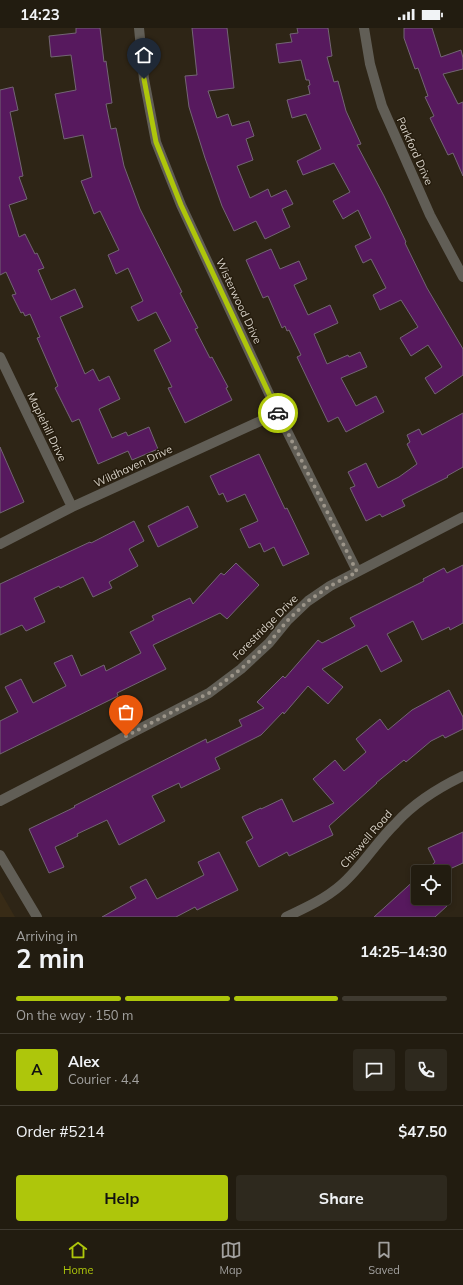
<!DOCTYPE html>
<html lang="en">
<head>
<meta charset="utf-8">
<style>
  :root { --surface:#221c10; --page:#2e291e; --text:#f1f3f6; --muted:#a2a19f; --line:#3f3a30; --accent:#aec60b }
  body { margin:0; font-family:Mulish,sans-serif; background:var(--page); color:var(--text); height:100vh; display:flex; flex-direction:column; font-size:15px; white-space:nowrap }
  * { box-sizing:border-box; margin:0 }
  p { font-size:13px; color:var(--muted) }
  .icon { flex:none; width:22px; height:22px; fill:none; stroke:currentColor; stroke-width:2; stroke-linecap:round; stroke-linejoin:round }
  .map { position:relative; height:889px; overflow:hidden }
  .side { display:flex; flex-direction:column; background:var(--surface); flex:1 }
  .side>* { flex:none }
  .tools { position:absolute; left:411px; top:837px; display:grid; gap:8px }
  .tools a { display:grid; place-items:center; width:40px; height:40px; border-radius:4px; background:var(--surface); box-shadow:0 2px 6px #0003,0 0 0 1px var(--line); font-size:20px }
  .pin { position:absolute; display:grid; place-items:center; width:34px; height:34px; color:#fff; margin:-41px -17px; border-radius:50% 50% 50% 0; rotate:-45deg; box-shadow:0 0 4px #0007 }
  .pin .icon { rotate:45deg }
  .courier { position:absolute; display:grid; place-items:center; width:40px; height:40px; margin:-20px; border:3px solid #aec60b; border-radius:50%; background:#fff; color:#222; box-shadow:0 1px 5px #0007 }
  .overview em { font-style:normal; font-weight:700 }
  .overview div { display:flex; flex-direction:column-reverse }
  .overview { display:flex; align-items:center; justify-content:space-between; height:68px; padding:0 16px }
  h1 { font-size:26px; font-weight:700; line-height:30px }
  .bar { display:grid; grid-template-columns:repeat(4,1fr); gap:6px 4px; align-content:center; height:48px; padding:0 16px }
  .bar i { height:5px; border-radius:3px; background:var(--line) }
  .bar .current { background:var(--accent) }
  .bar p { grid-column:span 4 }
  .line { display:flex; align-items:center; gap:10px; padding:0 16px; border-top:1px solid var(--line) }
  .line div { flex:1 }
  .round { display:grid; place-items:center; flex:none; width:42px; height:42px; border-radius:4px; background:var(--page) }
  .action { display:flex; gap:8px; margin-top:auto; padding:8px 16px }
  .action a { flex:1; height:46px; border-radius:4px; background:var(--accent); color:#111; font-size:16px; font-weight:700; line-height:46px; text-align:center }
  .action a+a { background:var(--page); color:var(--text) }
  .status { display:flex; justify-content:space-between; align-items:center; height:28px; padding:0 20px; background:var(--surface); direction:ltr }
  .status svg { height:11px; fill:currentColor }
  .menu { display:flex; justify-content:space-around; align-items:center; height:56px; border-top:1px solid var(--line); background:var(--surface); font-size:11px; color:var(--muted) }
  .menu a { display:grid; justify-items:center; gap:2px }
  .menu .current { color:var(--accent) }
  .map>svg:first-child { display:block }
</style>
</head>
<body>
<div class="status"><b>14:23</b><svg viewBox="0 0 49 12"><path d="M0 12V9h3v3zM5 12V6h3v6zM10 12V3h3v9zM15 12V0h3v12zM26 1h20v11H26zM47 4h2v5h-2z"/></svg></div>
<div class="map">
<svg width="463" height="889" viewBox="0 0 463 889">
  <rect width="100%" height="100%" fill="#2e2516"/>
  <path fill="#382b16" d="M0 863 15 889H0Z"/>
  <path fill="#57195e" stroke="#736574" d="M76 0H100L104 34 106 33 112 75 106 76 111 101 116 100 124 138 140 181 182 264 180 265 198 300 195 301 210 330 212 329 228 359 226 360 232 372 185 395 168 360 172 359 154 322 171 313 156 284 138 293 131 279 143 273 128 240 116 246 108 227 119 222 100 183 94 186 81 153 92 149 83 107 64 111 55 66 76 62 71 27 51 29 49 8 76 5Z
    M192 0H227L234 60 208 63 217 90 228 86 232 98 249 93 254 108 246 111 253 132 237 138 250 170 268 161 271 169 286 162 293 176 282 181 290 199 265 211 256 193 234 203 222 178 205 130 189 79 185 48 197 47Z
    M297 0H328L332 28 327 29 334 54 338 53 346 83 361 116 357 117 384 168 406 214 405 215 427 260 463 321V347L435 366 425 350 442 339 428 317 411 328 400 310 418 299 401 272 380 282 373 267 386 260 371 231 363 235 355 218 371 210 358 182 343 191 333 173 350 164 334 135 303 147 297 133 321 121 306 86 292 90 287 72 310 66 308 58 310 57 309 52H306L301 32 279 35 276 16 292 14 290 6 298 5Z
    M404 0H432L441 29 461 22 463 30V41L443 46 458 76 463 74V148L453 125 448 127 430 90 434 88 425 69 428 68 418 40 415 41 404 10Z
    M13 59 18 82 10 84 23 148 19 149 27 171 9 177 19 209 25 206 35 226 37 225 44 240 38 242 51 272 75 261 83 279 60 289 85 346 93 341 99 353 109 348 120 371 99 381 112 410 126 404 128 408 149 399 158 421 132 432 128 423 98 436 79 391 72 394 55 360 58 358 37 310 40 309 30 286 25 288 23 284 21 285 12 267 16 266 6 244 0 247V62Z
    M271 221 280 241 299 233 307 251 294 257 308 287 330 277 338 295 314 306 327 336 348 327 349 329 360 324 367 339 341 350 356 378 376 368 384 384 346 404 338 389 328 394 297 329 301 327 289 302 287 303 285 298 282 300 268 268 263 270 246 232Z
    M463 385V439L447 448 448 449 402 472 405 478 382 489 380 486 366 493 350 460 355 458 348 444 366 435 378 460 399 449 417 436 407 416 410 414 407 407 419 401 422 407Z
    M0 419 24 474 0 485Z
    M259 426 285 481 287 480 309 526 283 538 274 519 264 524 260 515 249 520 240 501 258 493 245 466 227 474 223 465 219 467 210 448Z
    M188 478 198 499 158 519 148 498Z
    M134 493 144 513 129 521 138 538 109 554 112 560 93 569 83 549 60 560 59 558 34 570 45 594 26 603 22 597 0 607V556L90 514 91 515Z
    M236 535 259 557 227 591 220 585 153 617 166 641 117 665 118 668 0 726V693L18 684 5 659 21 651 33 675 66 658 54 635 72 627 81 648 104 637 106 643 141 625 130 604 154 592 152 588 190 570 193 576 221 545 224 547Z
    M463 537V595L450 602 449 599 422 612 413 593 387 606 402 633 381 644 367 617 322 641 343 659 328 676 308 658 284 686 283 684 261 707 215 730 220 741 181 760 179 755 152 768 165 793 119 817 107 792 77 806 78 808 55 819 64 839 49 845 29 801 75 779 74 778 206 711 207 715 242 698 239 692 264 680 257 674 283 648 285 650 318 612 322 615 355 598 350 590 424 553 423 551 444 540 447 545Z
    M449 662 463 689V701L445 710 443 707 431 713 406 734 404 732 376 755H377L329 798 333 807 289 828 287 824 259 839 246 814 253 810 242 789 261 780V781L282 771 293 794 334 775 313 751 335 732 344 743 366 724 356 711 380 691 388 702 412 682Z
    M463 804V835L443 844H424L435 834 428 820Z
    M219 824 238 862 197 882 195 879 176 889H102L136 870 130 859 146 851 157 871 204 847 198 834Z
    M418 849V870H440L447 878 435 889H374Z"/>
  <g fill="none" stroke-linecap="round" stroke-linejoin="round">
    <path stroke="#615e56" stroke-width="10" d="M139 0 144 51 156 114 181 177 278 385 357 543
      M364 0 370 36 382 78 430 187 463 249
      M0 329 72 479
      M0 516 72 479 278 385
      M0 773 209 665 241 641 269 615 287 593 308 573 330 558 463 489
      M0 827 37 889
      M286 889C305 880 325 871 341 857 362 839 376 814 396 795 415 774 438 760 463 748"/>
  </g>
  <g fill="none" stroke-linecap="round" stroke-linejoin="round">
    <path stroke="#9c9589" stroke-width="4" stroke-dasharray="0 7.2" d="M126 708 209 665 241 641 269 615 287 593 308 573 330 558 357 544 278 385"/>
    <path stroke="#aec60b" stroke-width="5" d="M144 51 156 114 181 177 278 385"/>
  </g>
  <g text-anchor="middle" stroke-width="3" stroke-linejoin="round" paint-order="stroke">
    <g font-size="11" fill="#d7d1c7" stroke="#251c0d">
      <text transform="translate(415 123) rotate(66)" y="4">Parkford Drive</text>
      <text transform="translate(239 273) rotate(65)" y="4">Wisterwood Drive</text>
      <text transform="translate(47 399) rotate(64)" y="4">Maplehill Drive</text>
      <text transform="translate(133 438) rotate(-25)" y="4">Wildhaven Drive</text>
      <text transform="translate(265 599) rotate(-45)" y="4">Forestridge Drive</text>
      <text transform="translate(366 811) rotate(-49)" y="4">Chiswell Road</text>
    </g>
  </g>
</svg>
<div class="tools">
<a><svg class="icon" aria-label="locate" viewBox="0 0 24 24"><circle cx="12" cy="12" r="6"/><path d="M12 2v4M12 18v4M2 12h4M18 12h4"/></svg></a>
</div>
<div class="pin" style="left:126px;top:708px;background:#ea580c"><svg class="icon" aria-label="bag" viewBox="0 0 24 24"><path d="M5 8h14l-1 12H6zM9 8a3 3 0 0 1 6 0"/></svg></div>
<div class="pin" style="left:144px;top:51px;background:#1f2937"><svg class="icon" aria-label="home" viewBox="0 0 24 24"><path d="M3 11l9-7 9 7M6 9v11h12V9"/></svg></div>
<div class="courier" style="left:278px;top:385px"><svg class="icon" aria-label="car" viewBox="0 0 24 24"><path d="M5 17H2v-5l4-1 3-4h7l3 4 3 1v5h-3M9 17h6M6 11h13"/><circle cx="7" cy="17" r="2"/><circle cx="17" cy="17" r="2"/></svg></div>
</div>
<section class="side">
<div class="overview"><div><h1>2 min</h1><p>Arriving in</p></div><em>14:25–14:30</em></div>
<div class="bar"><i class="current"></i><i class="current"></i><i class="current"></i><i></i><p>On the way · 150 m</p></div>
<div class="line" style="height:72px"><b class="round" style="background:var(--accent);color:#111">A</b><div><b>Alex</b><p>Courier · 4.4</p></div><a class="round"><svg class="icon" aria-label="chat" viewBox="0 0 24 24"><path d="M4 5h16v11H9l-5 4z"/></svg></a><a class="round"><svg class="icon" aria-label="phone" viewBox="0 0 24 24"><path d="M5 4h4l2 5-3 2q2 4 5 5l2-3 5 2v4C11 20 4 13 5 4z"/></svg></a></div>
<div class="line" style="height:52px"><div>Order #5214</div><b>$47.50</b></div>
<div class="action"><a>Help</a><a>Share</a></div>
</section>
<nav class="menu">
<a class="current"><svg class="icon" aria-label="home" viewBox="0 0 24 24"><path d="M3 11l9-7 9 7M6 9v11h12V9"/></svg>Home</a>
<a><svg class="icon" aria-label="map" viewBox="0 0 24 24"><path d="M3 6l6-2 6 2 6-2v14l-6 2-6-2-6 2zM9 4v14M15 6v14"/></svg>Map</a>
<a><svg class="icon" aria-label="saved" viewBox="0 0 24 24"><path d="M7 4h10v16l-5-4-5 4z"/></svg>Saved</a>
</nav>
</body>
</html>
